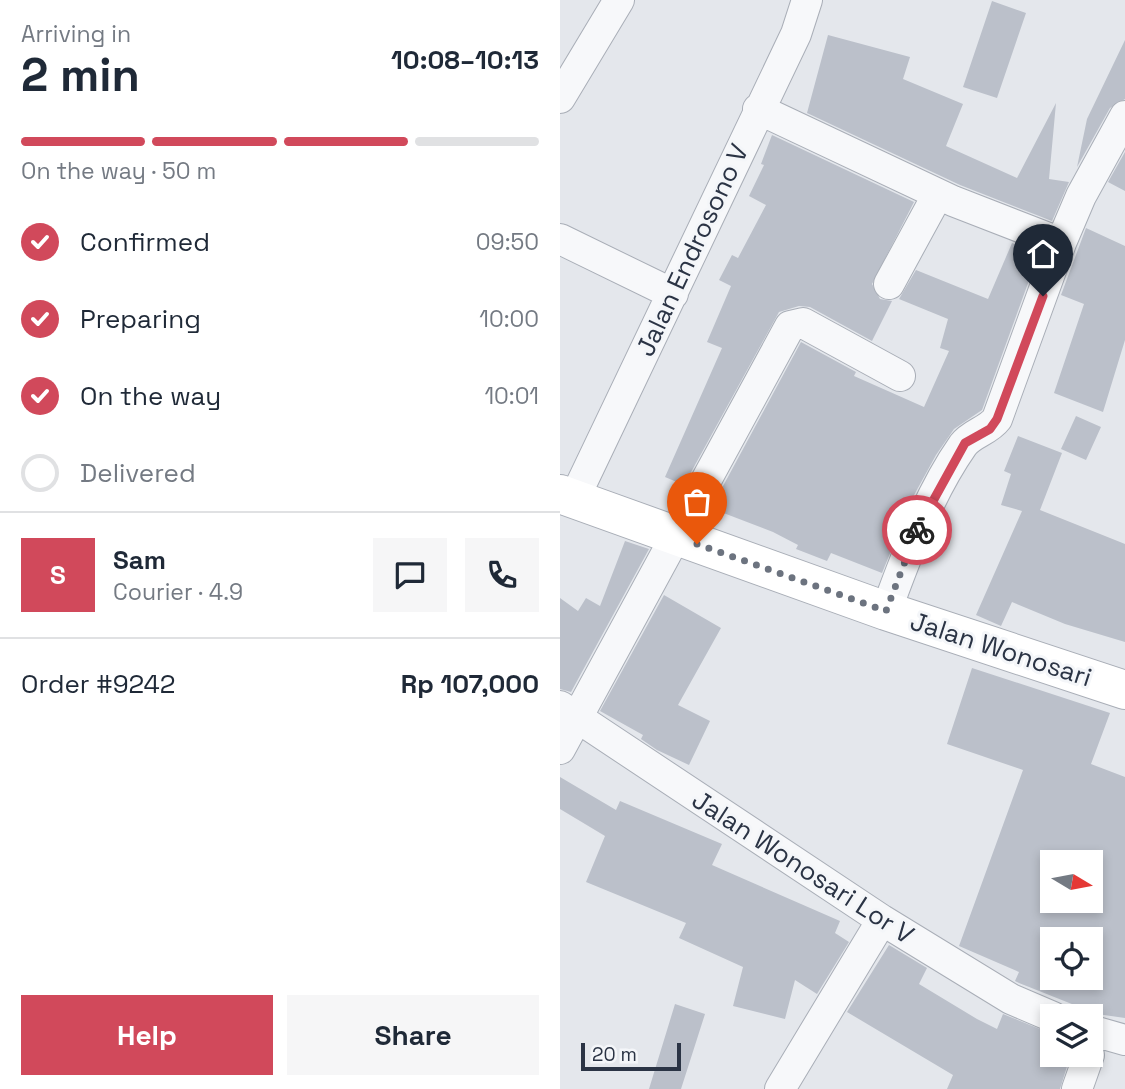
<!DOCTYPE html>
<html lang="en">
<head>
<meta charset="utf-8">
<style>
  :root { --surface:#fff; --page:#f6f6f7; --text:#1f2937; --muted:#747a83; --line:#e0e1e3; --accent:#d1495b }
  body { margin:0; font-family:"Space Grotesk",sans-serif; background:var(--page); color:var(--text); height:100vh; display:flex; flex-direction:column; font-size:26px; white-space:nowrap }
  * { box-sizing:border-box; margin:0 }
  p { font-size:23px; color:var(--muted) }
  .icon { flex:none; width:38px; height:38px; fill:none; stroke:currentColor; stroke-width:2; stroke-linecap:round; stroke-linejoin:round }
  .map { position:relative; flex:1; overflow:hidden }
  .side { display:flex; flex-direction:column; background:var(--surface); width:560px }
  .side>* { flex:none }
  .needle { width:46px; rotate:100deg }
  .fabs { position:absolute; left:480px; top:850px; display:grid; gap:14px }
  .fabs a { display:grid; place-items:center; width:63px; height:63px; border-radius:0px; background:var(--surface); box-shadow:0 4px 10px #0003; font-size:35px }
  .scale { position:absolute; left:21px; bottom:18px; width:100px; box-sizing:border-box; padding-left:7px; border:4px solid #2b3445; border-top:0; font-size:19px; line-height:24px; white-space:nowrap; color:#2b3445; -webkit-text-stroke:5px #f4f6f9; paint-order:stroke }
  .pin { position:absolute; display:grid; place-items:center; width:60px; height:60px; color:#fff; margin:-72px -30px; border-radius:50% 50% 50% 0; rotate:-45deg; box-shadow:0 0 7px #0007 }
  .pin .icon { rotate:45deg }
  .courier { position:absolute; display:grid; place-items:center; width:70px; height:70px; margin:-35px; border:5px solid #d1495b; border-radius:50%; background:#fff; color:#222; box-shadow:0 2px 9px #0007 }
  .head em { font-style:normal; font-weight:700 }
  .head div { display:flex; flex-direction:column-reverse }
  .head { display:flex; align-items:center; justify-content:space-between; height:119px; padding:0 21px }
  h1 { font-size:46px; font-weight:700; line-height:52px }
  .bar { display:grid; grid-template-columns:repeat(4,1fr); gap:10px 7px; align-content:center; height:84px; padding:0 21px }
  .bar i { height:9px; border-radius:5px; background:var(--line) }
  .bar .on { background:var(--accent) }
  .bar p { grid-column:span 4 }
  .line { display:flex; align-items:center; gap:18px; padding:0 21px; border-top:2px solid var(--line) }
  .line div { flex:1 }
  .round { display:grid; place-items:center; flex:none; width:74px; height:74px; border-radius:0px; background:var(--page) }
  ol { padding:0 21px; list-style:none }
  li { display:flex; align-items:center; gap:21px; height:77px }
  li p { margin-inline-start:auto }
  li .icon { padding:7px; border-radius:50%; background:var(--accent); color:#fff; stroke-width:4 }
  li:last-child { color:var(--muted) }
  li i { width:38px; height:38px; border:4px solid var(--line); border-radius:50% }
  .action { display:flex; gap:14px; margin-top:auto; padding:14px 21px }
  .action a { flex:1; height:80px; border-radius:0px; background:var(--accent); color:#fff; font-size:28px; font-weight:700; line-height:80px; text-align:center }
  .action a+a { background:var(--page); color:var(--text) }
  main { display:flex; flex:1; min-height:0 }
  .map>svg:first-child { display:block }
</style>
</head>
<body>
<main>
<section class="side">
<div class="head"><div><h1>2 min</h1><p>Arriving in</p></div><em>10:08–10:13</em></div>
<div class="bar"><i class="on"></i><i class="on"></i><i class="on"></i><i></i><p>On the way · 50 m</p></div>
<ol>
<li><svg class="icon" aria-label="check" viewBox="0 0 24 24"><path d="M5 12l5 5 9-10"/></svg>Confirmed<p>09:50</p></li>
<li><svg class="icon" aria-label="check" viewBox="0 0 24 24"><path d="M5 12l5 5 9-10"/></svg>Preparing<p>10:00</p></li>
<li><svg class="icon" aria-label="check" viewBox="0 0 24 24"><path d="M5 12l5 5 9-10"/></svg>On the way<p>10:01</p></li>
<li><i></i>Delivered</li>
</ol>
<div class="line" style="height:126px"><b class="round" style="background:var(--accent);color:#fff">S</b><div><b>Sam</b><p>Courier · 4.9</p></div><a class="round"><svg class="icon" aria-label="chat" viewBox="0 0 24 24"><path d="M4 5h16v11H9l-5 4z"/></svg></a><a class="round"><svg class="icon" aria-label="phone" viewBox="0 0 24 24"><path d="M5 4h4l2 5-3 2q2 4 5 5l2-3 5 2v4C11 20 4 13 5 4z"/></svg></a></div>
<div class="line" style="height:91px"><div>Order #9242</div><b>Rp 107,000</b></div>
<div class="action"><a>Help</a><a>Share</a></div>
</section>
<div class="map">
<svg width="565" height="1089" viewBox="0 0 565 1089">
  <rect width="100%" height="100%" fill="#e4e7ec"/>
  <path fill="#bbc0ca" fill-rule="evenodd" d="M432 1 466 13 437 98 403 87Z
    M268 35 350 57 343 79 403 104 386 146 457 178 496 103 489 179 509 182 492 221 400 185 247 113Z
    M565 40V99L550 108 517 167 527 119Z
    M212 135 354 202 312 284 320 299 332 301 312 341 250 307 239 306 219 312 124 485 105 477 162 348 147 342 171 286 159 280 172 255 178 258 206 205 189 196 204 165 201 164Z
    M565 152V191L548 182Z
    M526 228 565 246V340L543 412 494 393 524 304 501 295Z
    M452 243 479 253 422 410 394 429 376 455 353 497 322 573 271 553 267 561 236 549 238 545 213 532 153 509 156 499 241 342 296 372 294 376 364 407 389 351 380 348 388 319 339 299 356 270 428 299Z
    M516 416 541 427 526 460 501 449Z
    M458 436 502 453 480 510 565 544V642L505 624 452 602 441 626 416 615 462 511 441 505 451 474 444 471Z
    M65 541 89 549 11 692 0 689V598L18 611 26 598 40 606Z
    M104 595 161 628 118 705 150 721 129 765 97 750 81 739 83 735 40 711Z
    M412 668 550 713 531 764 565 777V1018L537 1014 459 983 455 981 459 972 399 946 463 770 387 744ZM492 863H530V901H492ZM492 940H530V978H492Z
    M0 777 56 810 60 801 162 844 152 865 280 921 275 933 289 942 257 994 235 980 225 1019 173 1006 183 967 119 938 126 923 26 882 45 836 0 809Z
    M329 945 367 968 359 984 417 1019 437 1029 443 1014 492 1034V1055L509 1060 500 1089H387L393 1075 287 1012Z
    M115 1004 145 1014 121 1089H89Z"/>
  <g fill="none" stroke-linecap="round" stroke-linejoin="round">
    <g stroke="#a9aeb7" stroke-width="32">
      <path id="street" d="M0 98 59 0
        M198 109 393 201 501 243
        M0 239 113 294
        M329 284 378 194
        M14 499 236 34 247 0
        M326 611C347 555 368 495 403 445 412 433 428 431 437 419L501 243 521 196 565 116
        M0 706 322 920 451 999 493 1017
        M0 749 230 326 243 323 340 376
        M530 1030 565 1040
        M220 1089 322 920
        M517 1089 529 1055"/>
    </g>
    <g stroke="#a9aeb7" stroke-width="40">
      <path id="secondary" d="M0 494 326 611 565 690"/>
    </g>
    <use href="#street" stroke="#f7f8fa" stroke-width="30"/>
    <use href="#secondary" stroke="#fff" stroke-width="38"/>
  </g>
  <g fill="none" stroke-linecap="round" stroke-linejoin="round">
    <path stroke="#6c737f" stroke-width="7" stroke-dasharray="0 12.6" d="M137 544 326 611 357 530"/>
    <path stroke="#d1495b" stroke-width="9" d="M357 530 405 443 430 429 437 419 483 296"/>
  </g>
  <g text-anchor="middle" stroke-width="6" stroke-linejoin="round" paint-order="stroke">
    <g font-size="26" fill="#2b3445" stroke="#f4f6f9">
      <text transform="translate(132 250) rotate(-65)" y="9">Jalan Endrosono V</text>
      <text transform="translate(441 649) rotate(18)" y="9">Jalan Wonosari</text>
      <text transform="translate(243 867) rotate(33)" y="9">Jalan Wonosari Lor V</text>
    </g>
  </g>
</svg>
<div class="fabs">
<a><svg class="needle" viewBox="-14 -14 28 28"><path d="M0-13l5 13h-10z" fill="#e53935"/><path d="M0 13l5-13h-10z" fill="#747a83"/></svg></a>
<a><svg class="icon" aria-label="locate" viewBox="0 0 24 24"><circle cx="12" cy="12" r="6"/><path d="M12 2v4M12 18v4M2 12h4M18 12h4"/></svg></a>
<a><svg class="icon" aria-label="layers" viewBox="0 0 24 24"><path d="M12 4l9 5-9 5-9-5zM3 14l9 5 9-5"/></svg></a>
</div>
<div class="scale">20 m</div>
<div class="pin" style="left:137px;top:544px;background:#ea580c"><svg class="icon" aria-label="bag" viewBox="0 0 24 24"><path d="M5 8h14l-1 12H6zM9 8a3 3 0 0 1 6 0"/></svg></div>
<div class="pin" style="left:483px;top:296px;background:#1f2937"><svg class="icon" aria-label="home" viewBox="0 0 24 24"><path d="M3 11l9-7 9 7M6 9v11h12V9"/></svg></div>
<div class="courier" style="left:357px;top:530px"><svg class="icon" aria-label="bike" viewBox="0 0 24 24"><circle cx="6" cy="16" r="4"/><circle cx="18" cy="16" r="4"/><path d="M6 16l4-8h5l3 8M10 8l3 8H6M13 5h3"/></svg></div>
</div>
</main>
</body>
</html>
